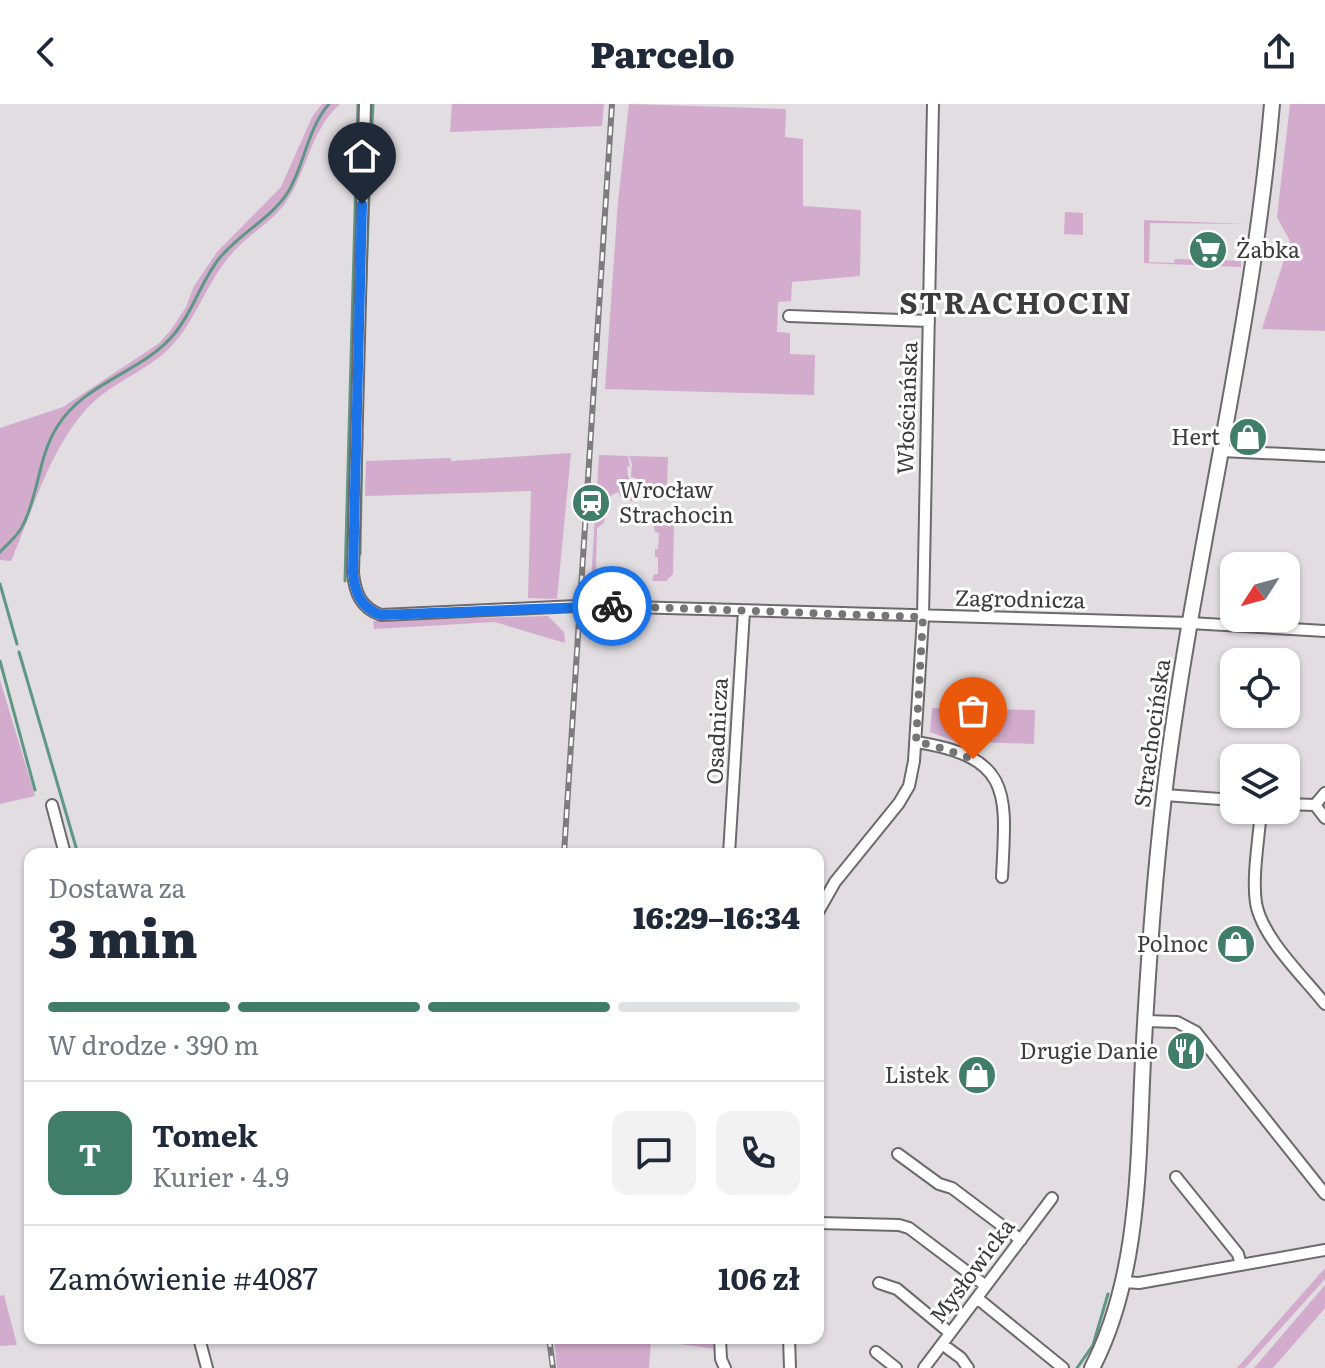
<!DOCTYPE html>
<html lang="pl">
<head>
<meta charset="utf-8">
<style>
  :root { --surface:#fff; --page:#f2f2f3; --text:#1f2937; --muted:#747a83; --line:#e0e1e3; --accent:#407e6a }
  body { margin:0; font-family:Literata,serif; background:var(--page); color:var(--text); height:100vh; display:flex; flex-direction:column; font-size:30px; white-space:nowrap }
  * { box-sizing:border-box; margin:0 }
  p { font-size:26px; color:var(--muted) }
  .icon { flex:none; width:44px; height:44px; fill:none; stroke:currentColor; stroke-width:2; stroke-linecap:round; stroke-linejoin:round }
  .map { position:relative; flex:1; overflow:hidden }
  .details { position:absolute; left:24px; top:744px; width:800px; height:496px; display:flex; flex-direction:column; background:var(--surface); border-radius:16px; box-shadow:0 2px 6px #0004 }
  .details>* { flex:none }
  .needle { width:52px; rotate:234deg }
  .buttons { position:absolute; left:1220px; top:448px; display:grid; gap:16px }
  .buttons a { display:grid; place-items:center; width:80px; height:80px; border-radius:16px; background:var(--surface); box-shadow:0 2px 6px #0004; font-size:40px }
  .pin { position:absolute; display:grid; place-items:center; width:68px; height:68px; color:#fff; margin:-82px -34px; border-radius:50% 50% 50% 0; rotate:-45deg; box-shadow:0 0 8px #0007 }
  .pin .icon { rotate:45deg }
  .courier { position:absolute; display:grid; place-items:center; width:80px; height:80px; margin:-40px; border:6px solid #1a73e8; border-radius:50%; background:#fff; color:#222; box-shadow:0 2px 10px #0007 }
  .headline em { font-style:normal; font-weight:800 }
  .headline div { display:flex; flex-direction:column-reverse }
  .headline { display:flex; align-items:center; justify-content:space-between; height:136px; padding:0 24px }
  h1 { font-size:52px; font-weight:800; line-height:60px }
  .bar { display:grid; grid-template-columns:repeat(4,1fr); gap:12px 8px; align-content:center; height:96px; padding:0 24px }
  .bar i { height:10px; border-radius:6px; background:var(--line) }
  .bar .on { background:var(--accent) }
  .bar p { grid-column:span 4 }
  .line { display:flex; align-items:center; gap:20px; padding:0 24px; border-top:2px solid var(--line) }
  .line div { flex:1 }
  .round { display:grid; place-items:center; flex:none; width:84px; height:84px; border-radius:16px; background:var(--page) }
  header { display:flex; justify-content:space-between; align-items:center; height:104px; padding:0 24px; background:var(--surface); font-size:36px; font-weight:800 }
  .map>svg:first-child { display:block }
</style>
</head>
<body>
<header><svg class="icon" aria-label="back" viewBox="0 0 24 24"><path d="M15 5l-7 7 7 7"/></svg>Parcelo<svg class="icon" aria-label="share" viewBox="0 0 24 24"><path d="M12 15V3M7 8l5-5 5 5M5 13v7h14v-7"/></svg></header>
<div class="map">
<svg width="1325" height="1264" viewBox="0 0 1325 1264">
  <rect width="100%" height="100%" fill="#e1dde1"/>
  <path fill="#d2abcd" d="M322 0H340C310 26 307 70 284 101 271 118 250 130 235 146 205 177 195 224 162 251 136 272 104 283 83 309 48 350 32 408 11 457L0 456V324L63 303 158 240 171 226 186 203 194 182 217 148 281 83 312 13Z
    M452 0H604L602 22 450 28Z
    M629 0 786 5 785 33 803 35V102L861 106 860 172 792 178 791 197 778 198 777 228 790 229V250L815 251 814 291 605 285 618 97Z
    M1290 0H1325V227L1262 225 1290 137 1277 113Z
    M1065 108 1083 109V131L1064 130Z
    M1144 116 1247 120 1150 119 1149 158 1174 159 1175 155 1241 157V163L1144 159Z
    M571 349 557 495 528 494 531 387 365 392 366 357 450 354 452 357Z
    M599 351 628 352 630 362 627 363 628 373 634 378 641 376 631 373 632 360 629 352 668 353 667 385H652L648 388 646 381V384L639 388 637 397H623L618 388 605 395 609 405 601 401 598 407 605 412 604 419 597 424 596 466 603 473 597 476V483L610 484V493L590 492Z
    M652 411 673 412 674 416 673 470 666 477H652L654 470H658V453H655V445H658L659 429 655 428Z
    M548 512 564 528 565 539 495 518 374 525 373 517Z
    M0 576 35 692 0 700Z
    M932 604 1035 606 1034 640 979 638 971 643 930 628Z
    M1325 1164V1175L1245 1264H1237Z
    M1325 1181V1204L1273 1264H1254Z
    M4 1191 17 1241 0 1242V1192Z
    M554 1234H716V1245L651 1236 649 1264H557Z"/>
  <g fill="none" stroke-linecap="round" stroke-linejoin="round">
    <path stroke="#5e9784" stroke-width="3" d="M370 53 373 0
      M365 200 369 91
      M0 448C8 439 18 432 23 421 39 390 38 353 57 323 85 277 143 269 175 229 193 207 201 178 218 156 238 130 271 115 288 88 305 60 307 25 329 0
      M360 450 362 329
      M345 477 358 0
      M0 480 17 540
      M19 548 78 750
      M0 557 35 686
      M1077 1264 1093 1241 1108 1190"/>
    <g stroke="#6d696c" stroke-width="14">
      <path id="street" d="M365 0 353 469C355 489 361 504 381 511L577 502 631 503 1190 519 1325 527
        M789 212 929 217
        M1222 347 1325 352
        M916 638C1014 653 1006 691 1002 773
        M1325 689 1315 701 1325 714
        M1165 691 1234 696
        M1286 700 1315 701
        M52 701 65 750
        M1261 706C1259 734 1252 772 1256 799 1262 834 1303 872 1325 900
        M729 750 744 507
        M818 808 835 778 899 699 909 682 914 657 923 513 933 0
        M1146 917 1177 918 1196 928 1325 1090
        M898 1050 939 1080 952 1084 1021 1136
        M1176 1073 1238 1150 1241 1161
        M818 1119 899 1121 909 1124 986 1182
        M1124 1178 1139 1179 1325 1146
        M879 1179 897 1185 950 1229
        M977 1194 1063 1264
        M199 1234 207 1264
        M720 1234 721 1255 725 1264
        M789 1234 790 1264
        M942 1240 961 1254 968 1264
        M876 1248 896 1264
        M924 1264 1052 1094"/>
    </g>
    <g stroke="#6d696c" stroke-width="18">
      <path id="secondary" d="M1092 1264C1140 1172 1138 1058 1143 956 1148 860 1155 762 1167 667 1196 444 1253 225 1272 0"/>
    </g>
    <use href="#street" stroke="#fff" stroke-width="10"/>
    <use href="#secondary" stroke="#fff" stroke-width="14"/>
    <g stroke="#7e7b7e" stroke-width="6">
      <path id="rail" d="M564 750 612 0
        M549 1234 553 1264"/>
    </g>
    <use href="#rail" stroke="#fff" stroke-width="3" stroke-dasharray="9" stroke-linecap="butt"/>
  </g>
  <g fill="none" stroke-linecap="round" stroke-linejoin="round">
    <path stroke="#767476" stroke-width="8" stroke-dasharray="0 14.4" d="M612 502 923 513 916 638 932 641 973 655"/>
    <path stroke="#1a73e8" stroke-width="10" d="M362 100 353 469C355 489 361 504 381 511L612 502"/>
  </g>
  <defs>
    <g id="supermarket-disc" transform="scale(2)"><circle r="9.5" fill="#407e6a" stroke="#fff"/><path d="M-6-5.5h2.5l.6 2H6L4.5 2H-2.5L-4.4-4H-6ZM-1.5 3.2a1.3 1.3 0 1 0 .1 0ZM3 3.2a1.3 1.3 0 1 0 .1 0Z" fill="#fff"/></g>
    <g id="shop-disc" transform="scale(2)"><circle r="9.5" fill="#407e6a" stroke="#fff"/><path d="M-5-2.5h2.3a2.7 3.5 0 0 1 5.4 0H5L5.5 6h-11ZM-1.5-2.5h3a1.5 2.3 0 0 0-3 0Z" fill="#fff"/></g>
    <g id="station-disc" transform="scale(2)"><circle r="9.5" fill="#407e6a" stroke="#fff"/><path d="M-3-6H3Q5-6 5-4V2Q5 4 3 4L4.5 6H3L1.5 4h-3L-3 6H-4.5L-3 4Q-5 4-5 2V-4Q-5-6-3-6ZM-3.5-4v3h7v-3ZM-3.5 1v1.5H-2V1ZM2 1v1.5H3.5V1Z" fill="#fff"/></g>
    <g id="restaurant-disc" transform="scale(2)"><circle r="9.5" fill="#407e6a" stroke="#fff"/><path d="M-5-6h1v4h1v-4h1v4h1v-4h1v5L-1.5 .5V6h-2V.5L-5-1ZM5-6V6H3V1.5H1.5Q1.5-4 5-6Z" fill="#fff"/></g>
  </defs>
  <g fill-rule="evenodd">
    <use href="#supermarket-disc" x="1208" y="146"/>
    <use href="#shop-disc" x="1248" y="333"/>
    <use href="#station-disc" x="591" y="399"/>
    <use href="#shop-disc" x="1236" y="840"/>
    <use href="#restaurant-disc" x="1186" y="947"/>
    <use href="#shop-disc" x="977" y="971"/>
  </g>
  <g text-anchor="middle" stroke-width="6" stroke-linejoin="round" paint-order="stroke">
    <g font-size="22" fill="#3d3b3d" stroke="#fff" text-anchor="end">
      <text x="1236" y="154" text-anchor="start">Żabka</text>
      <text x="1220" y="341">Hert</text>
      <text x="619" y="394" text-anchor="start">Wrocław<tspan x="619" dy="25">Strachocin</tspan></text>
      <text x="1208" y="848">Polnoc</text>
      <text x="1158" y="955">Drugie Danie</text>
      <text x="949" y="979">Listek</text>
    </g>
    <g font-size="22" fill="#3d3b3d" stroke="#fff">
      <text transform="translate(907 304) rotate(-88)" y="8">Włościańska</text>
      <text transform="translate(1020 495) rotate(1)" y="8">Zagrodnicza</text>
      <text transform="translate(717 627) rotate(-87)" y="8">Osadnicza</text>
      <text transform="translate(1152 629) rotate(-82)" y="8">Strachocińska</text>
      <text transform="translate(972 1167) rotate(-53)" y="8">Mysłowicka</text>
    </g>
    <g font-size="30" font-weight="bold" letter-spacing="2" fill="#3d3b3d" stroke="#fff">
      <text x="1016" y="210">STRACHOCIN</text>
    </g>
  </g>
</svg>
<div class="buttons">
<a><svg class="needle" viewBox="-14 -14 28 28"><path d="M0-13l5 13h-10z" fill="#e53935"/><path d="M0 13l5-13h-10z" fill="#747a83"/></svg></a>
<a><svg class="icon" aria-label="locate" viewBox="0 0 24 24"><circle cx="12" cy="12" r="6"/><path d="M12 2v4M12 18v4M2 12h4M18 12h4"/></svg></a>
<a><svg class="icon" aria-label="layers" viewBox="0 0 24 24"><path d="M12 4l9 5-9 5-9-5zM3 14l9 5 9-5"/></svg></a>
</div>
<div class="pin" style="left:973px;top:655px;background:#ea580c"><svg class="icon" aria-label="bag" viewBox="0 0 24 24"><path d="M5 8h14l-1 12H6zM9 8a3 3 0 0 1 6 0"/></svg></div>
<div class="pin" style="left:362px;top:100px;background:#1f2937"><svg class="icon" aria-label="home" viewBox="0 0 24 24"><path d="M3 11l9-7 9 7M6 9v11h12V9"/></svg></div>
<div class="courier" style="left:612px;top:502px"><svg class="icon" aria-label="bike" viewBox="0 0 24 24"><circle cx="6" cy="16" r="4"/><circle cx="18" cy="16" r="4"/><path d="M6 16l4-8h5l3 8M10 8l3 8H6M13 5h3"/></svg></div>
<section class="details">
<div class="headline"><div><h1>3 min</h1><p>Dostawa za</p></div><em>16:29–16:34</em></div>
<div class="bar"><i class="on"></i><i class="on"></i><i class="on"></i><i></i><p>W drodze · 390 m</p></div>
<div class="line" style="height:144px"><b class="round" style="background:var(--accent);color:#fff">T</b><div><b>Tomek</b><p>Kurier · 4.9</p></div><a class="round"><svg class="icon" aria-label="chat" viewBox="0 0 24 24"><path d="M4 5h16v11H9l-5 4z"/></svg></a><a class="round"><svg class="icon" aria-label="phone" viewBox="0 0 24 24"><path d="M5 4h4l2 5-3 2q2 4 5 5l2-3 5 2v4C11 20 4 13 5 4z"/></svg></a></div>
<div class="line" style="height:104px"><div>Zamówienie #4087</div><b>106 zł</b></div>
</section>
</div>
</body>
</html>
